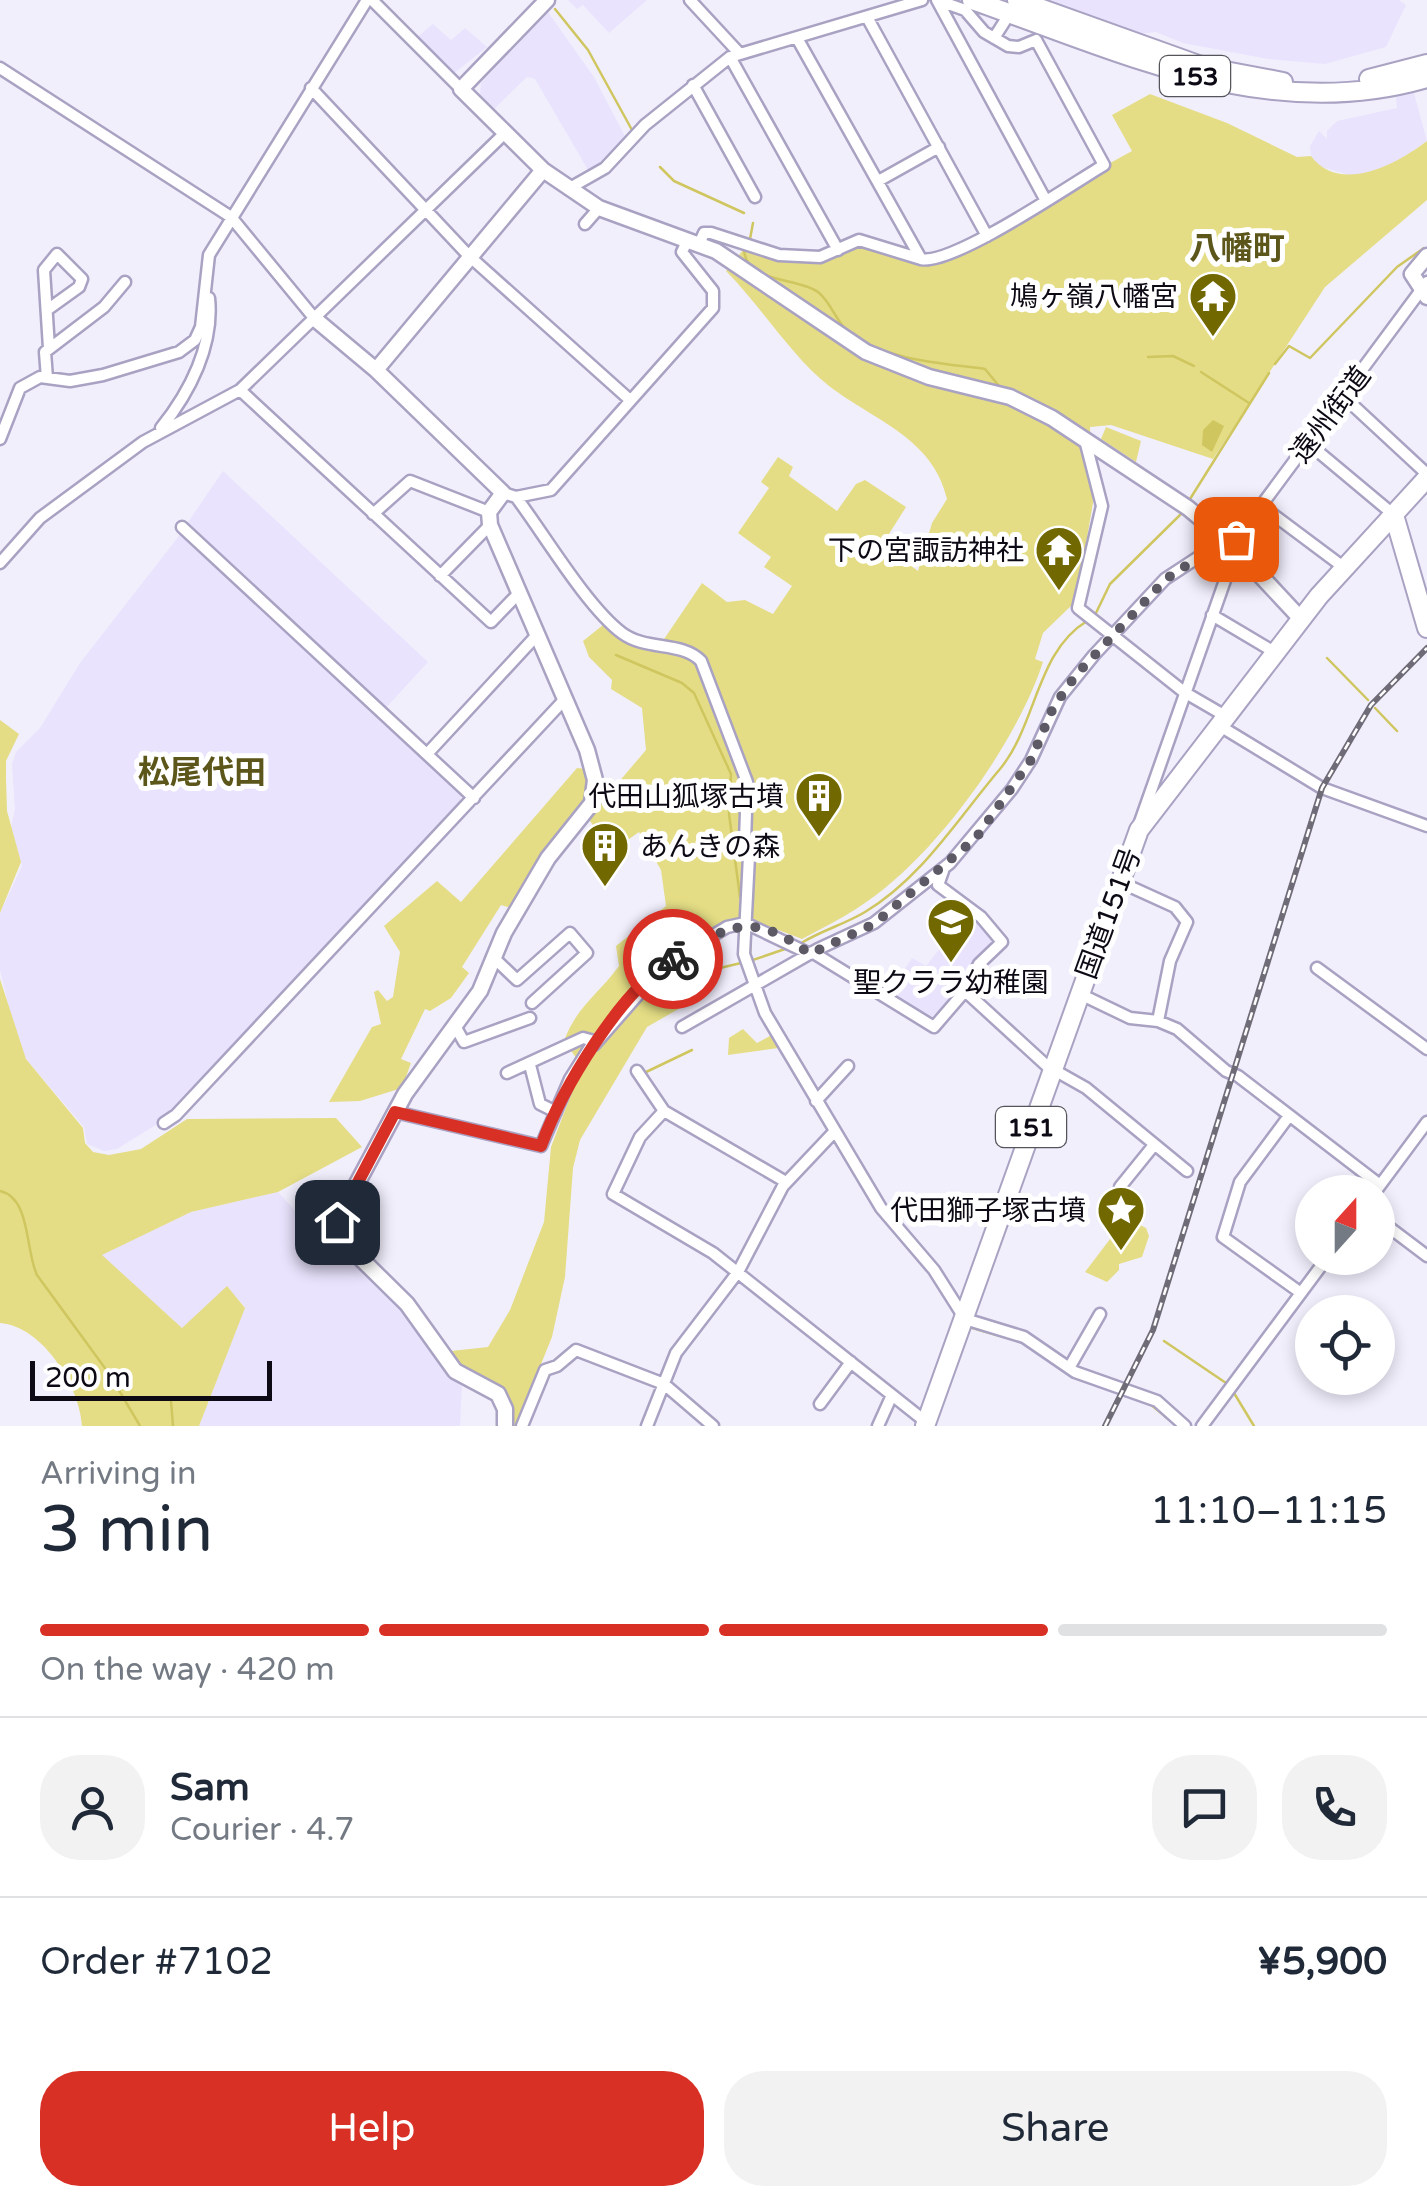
<!DOCTYPE html>
<html lang="en">
<head>
<meta charset="utf-8">
<style>
  :root { --surface:#fff; --page:#f2f2f3; --text:#1f2937; --muted:#747a83; --line:#e0e1e3; --accent:#d93025 }
  body { margin:0; font-family:"Varela Round","Noto Sans JP",sans-serif; background:var(--page); color:var(--text); height:100vh; display:flex; flex-direction:column; font-size:38px; white-space:nowrap }
  * { box-sizing:border-box; margin:0 }
  p { font-size:32px; color:var(--muted) }
  .icon { flex:none; width:55px; height:55px; fill:none; stroke:currentColor; stroke-width:2; stroke-linecap:round; stroke-linejoin:round }
  .map { position:relative; height:1426px; overflow:hidden }
  .panel { display:flex; flex-direction:column; background:var(--surface); flex:1 }
  .panel>* { flex:none }
  .needle { width:65px; rotate:21deg }
  .buttons { position:absolute; left:1295px; top:1175px; display:grid; gap:20px }
  .buttons a { display:grid; place-items:center; width:100px; height:100px; border-radius:50%; background:var(--surface); box-shadow:0 5px 15px #0003; font-size:50px }
  .scale { position:absolute; left:30px; bottom:25px; width:242px; box-sizing:border-box; padding-left:10px; border:5px solid #0d0a15; border-top:0; font-size:28px; line-height:35px; white-space:nowrap; color:#0d0a15; -webkit-text-stroke:8px #fff; paint-order:stroke }
  .pin { position:absolute; display:grid; place-items:center; width:85px; height:85px; color:#fff; margin:-42px; border-radius:20px; box-shadow:0 5px 15px #0006 }
  .courier { position:absolute; display:grid; place-items:center; width:100px; height:100px; margin:-50px; border:8px solid #d93025; border-radius:50%; background:#fff; color:#222; box-shadow:0 2px 12px #0007 }
  .headline em { font-style:normal; font-weight:600 }
  .headline div { display:flex; flex-direction:column-reverse }
  .headline { display:flex; align-items:center; justify-content:space-between; height:170px; padding:0 40px }
  h1 { font-size:65px; font-weight:600; line-height:75px }
  .bar { display:grid; grid-template-columns:repeat(4,1fr); gap:15px 10px; align-content:center; height:120px; padding:0 40px }
  .bar i { height:12px; border-radius:8px; background:var(--line) }
  .bar .on { background:var(--accent) }
  .bar p { grid-column:span 4 }
  .line { display:flex; align-items:center; gap:25px; padding:0 40px; border-top:2px solid var(--line) }
  .line div { flex:1 }
  .round { display:grid; place-items:center; flex:none; width:105px; height:105px; border-radius:40px; background:var(--page) }
  .primary-button { display:flex; gap:20px; margin-top:auto; padding:20px 40px }
  .primary-button a { flex:1; height:115px; border-radius:40px; background:var(--accent); color:#fff; font-size:40px; font-weight:600; line-height:115px; text-align:center }
  .primary-button a+a { background:var(--page); color:var(--text) }
  .map>svg:first-child { display:block }
</style>
</head>
<body>
<div class="map">
<svg width="1427" height="1426" viewBox="0 0 1427 1426">
  <rect width="100%" height="100%" fill="#f2effd"/>
  <path fill="#e9e3fd" d="M568 0H647L609 33 583 5 577 9Z
    M1041 0H1399L1406 5 1386 47 1325 64 1268 59 1183 43 1156 32 1140 34Z
    M548 12 594 77 627 140 603 165 588 170 535 79 527 77 494 109 480 95 481 83Z
    M433 24 451 40 465 28 487 47 453 74 415 39Z
    M1414 93 1427 141 1391 166 1353 176 1318 166 1311 156 1310 146 1319 131 1327 139V131L1337 121 1397 108 1396 97Z
    M223 471 428 662 384 710 186 525Z
    M182 532 461 792V806L175 1113 117 1149 104 1151 87 1144 84 1127 26 1059 14 1029 0 970V913L22 866 11 827 15 809 12 764 16 752 40 728 80 663Z
    M970 910 997 940 963 987 927 1021 886 996 912 958 926 966Z
    M278 1192 317 1234 336 1242 396 1299 462 1387 460 1426H199L245 1307 227 1287 183 1329 101 1255 191 1212Z"/>
  <path fill="#e4dd85" d="M1150 94 1227 123 1297 157 1311 156C1340 195 1397 164 1427 141V200L1325 287 1213 459 1111 425 1090 427 1093 503 1076 601 1043 633 1035 659 1043 662C1016 745 932 862 856 909 839 920 820 929 802 939L755 921 716 934 691 963 689 1003 647 1027 580 1140 573 1168 565 1277 552 1337 516 1426H508L511 1407 458 1368 438 1343 441 1339 451 1351 488 1347 510 1310 544 1222 551 1147 582 1066 564 1041C577 1006 597 996 619 966L616 946 666 906 661 870 639 832 611 852 588 818 646 750 642 708 611 689 612 680 589 657 583 641 603 625 656 651 702 583 727 602 745 600 773 614 792 586 764 567 771 557 738 533 769 488 761 482 778 457 793 467 789 476 837 511 856 484 865 480 906 507 882 545 918 571 932 523 947 499C933 438 875 421 829 386 792 357 760 305 726 271L748 244 819 257 859 240 934 260 1132 151 1112 115Z
    M1106 427 1141 441 1136 462 1101 439Z
    M0 720 19 734 6 761V778L7 811 21 862 0 913Z
    M577 768 588 769 590 798 511 908 501 905 462 967 469 973 451 998 430 1011 425 1009 401 1059 411 1063 402 1088 360 1101 329 1102 372 1027 381 1024 374 992 378 990 387 1001 393 997 400 952 384 926 437 881 461 902Z
    M0 979 26 1059 83 1128 85 1143 93 1152 109 1155 141 1149 187 1119 336 1118 362 1147 278 1192 191 1212 102 1255 182 1328 227 1286 245 1308 199 1426H82C80 1386 42 1326 0 1323Z
    M743 1029 757 1043 770 1036 778 1048 728 1055 729 1038Z
    M1126 1218 1146 1228 1149 1236 1142 1257 1119 1264V1270L1107 1282 1085 1272Z"/>
  <path fill="#cfc65f" d="M1213 420 1224 426 1212 452 1202 445 1203 430Z"/>
  <g fill="none" stroke-linecap="round" stroke-linejoin="round">
    <path stroke="#cfc65f" stroke-width="2.5" d="M555 9 588 50 632 130
      M660 167 674 181 744 213
      M750 239 753 223
      M744 248C744 284 798 277 818 292 832 303 836 323 851 334 889 361 941 363 985 369L999 386
      M1148 357 1173 356 1194 366
      M1275 364 1289 346 1310 358 1397 267 1424 248
      M1201 372 1249 403
      M1190 499 1269 373
      M1095 615 1110 584 1182 513
      M616 655 682 683 694 693 731 774 729 814 740 897
      M1327 658 1368 700
      M1375 708 1397 731
      M803 942C823 930 845 924 865 912 922 878 959 817 1000 769 1037 724 1036 652 1087 621
      M750 954 751 932
      M750 961 785 949
      M696 985 720 968 741 963
      M761 988 774 1019
      M644 1073 692 1050
      M0 1191C31 1198 25 1250 37 1275L110 1375 140 1426
      M969 1327 1024 1343
      M1164 1341 1226 1383
      M1071 1376 1092 1383
      M1234 1393 1254 1426
      M171 1401 173 1426
      M1150 1404 1177 1426"/>
    <g stroke="#a9a2c2" stroke-width="15">
      <path id="street" d="M372 0 461 89
        M690 0 740 54
        M937 0 1045 199
        M867 17 987 236
        M797 38 921 259C952 266 1072 184 1104 165L1036 40 1019 47 1008 46 984 32 965 10 937 0
        M994 38 1010 13
        M730 57 838 250
        M0 68 231 217 315 319
        M693 85 755 197
        M311 88 468 255 630 400
        M880 180 939 147
        M568 189 605 168 645 125 730 57 922 0
        M585 224 599 208
        M700 242 704 233H711L779 255 820 257 859 240 921 259
        M47 310 79 287 82 279 57 254 44 270 49 348
        M47 378 45 352 104 307 125 282
        M240 390 491 622 519 593
        M1344 397 1427 474
        M161 428C190 392 214 345 209 298
        M0 439 20 388 40 377 70 381 103 375 179 352 195 340 201 327 209 255 367 0
        M1085 440 1102 506 1078 608 1184 692 1227 717
        M1309 444 1394 515
        M503 493 516 497C544 534 587 607 622 633 646 651 682 641 701 661L747 782 745 842 749 856 744 954 765 1013 881 1208 934 1270 965 1319 1024 1337 1075 1372 1157 1401 1185 1426
        M516 497 551 490 713 308V291L682 252 688 239
        M1263 507 1346 569
        M373 514 410 481 489 512
        M182 527 474 798
        M1232 545 1427 282
        M0 563 40 518 143 442 240 390 504 134
        M440 576 490 525
        M1212 615 1276 653
        M1220 726 1322 788 1427 826
        M427 754 537 635
        M1140 822 1236 549
        M943 871 938 885 981 917 1002 942 979 964 965 991 1047 1066 1086 1088 1187 1171
        M812 952 934 1027 965 991
        M494 958 517 980 570 933 587 953 532 1003
        M1317 968 1427 1049
        M1080 994 1130 1018 1158 1021 1170 961 1187 922 1175 907 1120 882
        M1158 1021 1177 1029 1226 1071 1238 1076 1380 1185
        M455 1026 464 1042 530 1018
        M682 1027 818 949 874 923 950 863 1012 789 1031 760 1060 697 1094 655 1165 579 1226 539
        M594 1045 665 964 727 927 745 923 810 954
        M530 1065 540 1104 556 1112
        M637 1071 664 1111
        M816 1101 848 1066
        M395 1112 541 1146 570 1079 594 1041 583 1038 507 1073
        M1289 1116 1240 1182 1223 1237 1301 1293
        M164 1123 176 1115 565 699
        M786 1182 664 1111 640 1137 613 1194 713 1253 926 1422
        M1120 1187 1154 1145
        M1375 1192 1427 1122
        M1378 1219 1427 1256
        M1069 1368 1100 1314
        M820 1404 851 1362
        M522 1426 545 1370 557 1366 576 1350 664 1384 713 1426
        M647 1426 676 1353 738 1272 783 1186 835 1131
        M878 1426 892 1395
        M1202 1426 1327 1258"/>
    </g>
    <g stroke="#a9a2c2" stroke-width="19">
      <path id="secondary" d="M547 0 461 89 543 170 599 208 716 251 866 352 929 377 1010 397 1052 418 1188 508 1232 545 1301 619
        M1427 256 1412 274 1427 297
        M315 319 376 370
        M505 1426V1409L498 1394 455 1371 407 1304 341 1239 337 1221 405 1094 480 991 504 933 548 858 592 803 595 780 587 750 490 525 489 512 503 493 376 370 543 170"/>
    </g>
    <g stroke="#a9a2c2" stroke-width="22">
      <path id="highway" d="M972 0C1120 51 1268 125 1427 78
        M1017 0 1204 67 1283 82
        M1369 79 1427 64
        M1394 515 1427 628
        M925 1426 1139 830 1319 596 1427 478"/>
    </g>
    <use href="#street" stroke="#fff" stroke-width="10"/>
    <use href="#secondary" stroke="#fff" stroke-width="14"/>
    <use href="#highway" stroke="#fff" stroke-width="18"/>
    <g stroke="#6f6c78" stroke-width="6">
      <path id="rail" d="M1105 1426 1153 1330 1322 788 1371 705 1427 648"/>
    </g>
    <use href="#rail" stroke="#fff" stroke-width="2.5" stroke-dasharray="8" stroke-linecap="butt"/>
  </g>
  <g fill="none" stroke-linecap="round" stroke-linejoin="round">
    <path stroke="#5d5a66" stroke-width="10" stroke-dasharray="0 18" d="M673 959C729 926 750 909 810 954L874 924 976 838 1031 760 1053 708 1076 675 1166 579 1226 539 1232 545 1236 539"/>
    <path stroke="#d93025" stroke-width="12" d="M337 1222 395 1112 541 1146C562 1089 620 991 673 959"/>
  </g>
  <defs>
    <g id="temple-pin" transform="scale(2.5)"><path d="M0 17L-7.5 6A9.5 9.5 0 1 1 7.5 6Z" fill="#716800" stroke="#fff"/><path d="M0-6L5-2H3V0L6.5 2.5H4V6H1.5V3h-3V6H-4V2.5H-6.5L-3 0V-2H-5Z" fill="#fff"/></g>
    <g id="building-pin" transform="scale(2.5)"><path d="M0 17L-7.5 6A9.5 9.5 0 1 1 7.5 6Z" fill="#716800" stroke="#fff"/><path d="M-4-6H4V6H1V3H-1V6H-4ZM-2.5-4.3h1.7v1.8h-1.7ZM.8-4.3h1.7v1.8H.8ZM-2.5-1h1.7V.8h-1.7ZM.8-1h1.7V.8H.8Z" fill="#fff"/></g>
    <g id="school-pin" transform="scale(2.5)"><path d="M0 17L-7.5 6A9.5 9.5 0 1 1 7.5 6Z" fill="#716800" stroke="#fff"/><path d="M0-5L7-2L0 1L-7-2ZM-4 1L0 2.5L4 1V4Q0 6-4 4Z" fill="#fff"/></g>
    <g id="sight-pin" transform="scale(2.5)"><path d="M0 17L-7.5 6A9.5 9.5 0 1 1 7.5 6Z" fill="#716800" stroke="#fff"/><path d="M0-6L1.8-2.2L6-1.7L2.9 1.2L3.7 5.4L0 3.3L-3.7 5.4L-2.9 1.2L-6-1.7L-1.8-2.2Z" fill="#fff"/></g>
  </defs>
  <g fill-rule="evenodd">
    <use href="#temple-pin" x="1213" y="296"/>
    <use href="#temple-pin" x="1059" y="550"/>
    <use href="#building-pin" x="819" y="796"/>
    <use href="#building-pin" x="605" y="846"/>
    <use href="#school-pin" x="951" y="922"/>
    <use href="#sight-pin" x="1121" y="1210"/>
  </g>
  <g text-anchor="middle" stroke-width="10" stroke-linejoin="round" paint-order="stroke">
    <g fill="#fff" stroke="#56545b" stroke-width="2.5">
      <rect x="1160" y="56" width="70" height="40" rx="8"/>
      <rect x="996" y="1107" width="70" height="40" rx="8"/>
    </g>
    <g font-size="25" font-weight="bold" fill="#0d0a15">
      <text x="1195" y="85">153</text>
      <text x="1031" y="1136">151</text>
    </g>
    <g font-size="28" fill="#0d0a15" stroke="#fff" text-anchor="end">
      <text x="1178" y="306">鳩ヶ嶺八幡宮</text>
      <text x="1024" y="560">下の宮諏訪神社</text>
      <text x="784" y="806">代田山狐塚古墳</text>
      <text x="640" y="856" text-anchor="start">あんきの森</text>
      <text x="951" y="992" text-anchor="middle">聖クララ幼稚園</text>
      <text x="1086" y="1220">代田獅子塚古墳</text>
    </g>
    <g font-size="28" fill="#0d0a15" stroke="#fff">
      <text transform="translate(1330 414) rotate(-53)" y="10">遠州街道</text>
      <text transform="translate(1108 913) rotate(-70)" y="10">国道151号</text>
    </g>
    <g font-size="32" font-weight="bold" fill="#5c561a" stroke="#fff">
      <text x="1237" y="259">八幡町</text>
      <text x="202" y="783">松尾代田</text>
    </g>
  </g>
</svg>
<div class="buttons">
<a><svg class="needle" viewBox="-14 -14 28 28"><path d="M0-13l5 13h-10z" fill="#e53935"/><path d="M0 13l5-13h-10z" fill="#747a83"/></svg></a>
<a><svg class="icon" aria-label="locate" viewBox="0 0 24 24"><circle cx="12" cy="12" r="6"/><path d="M12 2v4M12 18v4M2 12h4M18 12h4"/></svg></a>
</div>
<div class="scale">200 m</div>
<div class="pin" style="left:1236px;top:539px;background:#ea580c"><svg class="icon" aria-label="bag" viewBox="0 0 24 24"><path d="M5 8h14l-1 12H6zM9 8a3 3 0 0 1 6 0"/></svg></div>
<div class="pin" style="left:337px;top:1222px;background:#1f2937"><svg class="icon" aria-label="home" viewBox="0 0 24 24"><path d="M3 11l9-7 9 7M6 9v11h12V9"/></svg></div>
<div class="courier" style="left:673px;top:959px"><svg class="icon" aria-label="bike" viewBox="0 0 24 24"><circle cx="6" cy="16" r="4"/><circle cx="18" cy="16" r="4"/><path d="M6 16l4-8h5l3 8M10 8l3 8H6M13 5h3"/></svg></div>
</div>
<section class="panel">
<div class="headline"><div><h1>3 min</h1><p>Arriving in</p></div><em>11:10–11:15</em></div>
<div class="bar"><i class="on"></i><i class="on"></i><i class="on"></i><i></i><p>On the way · 420 m</p></div>
<div class="line" style="height:180px"><a class="round"><svg class="icon" aria-label="person" viewBox="0 0 24 24"><circle cx="12" cy="8" r="4"/><path d="M4 21q1-7 8-7t8 7"/></svg></a><div><b>Sam</b><p>Courier · 4.7</p></div><a class="round"><svg class="icon" aria-label="chat" viewBox="0 0 24 24"><path d="M4 5h16v11H9l-5 4z"/></svg></a><a class="round"><svg class="icon" aria-label="phone" viewBox="0 0 24 24"><path d="M5 4h4l2 5-3 2q2 4 5 5l2-3 5 2v4C11 20 4 13 5 4z"/></svg></a></div>
<div class="line" style="height:130px"><div>Order #7102</div><b>¥5,900</b></div>
<div class="primary-button"><a>Help</a><a>Share</a></div>
</section>
</body>
</html>
